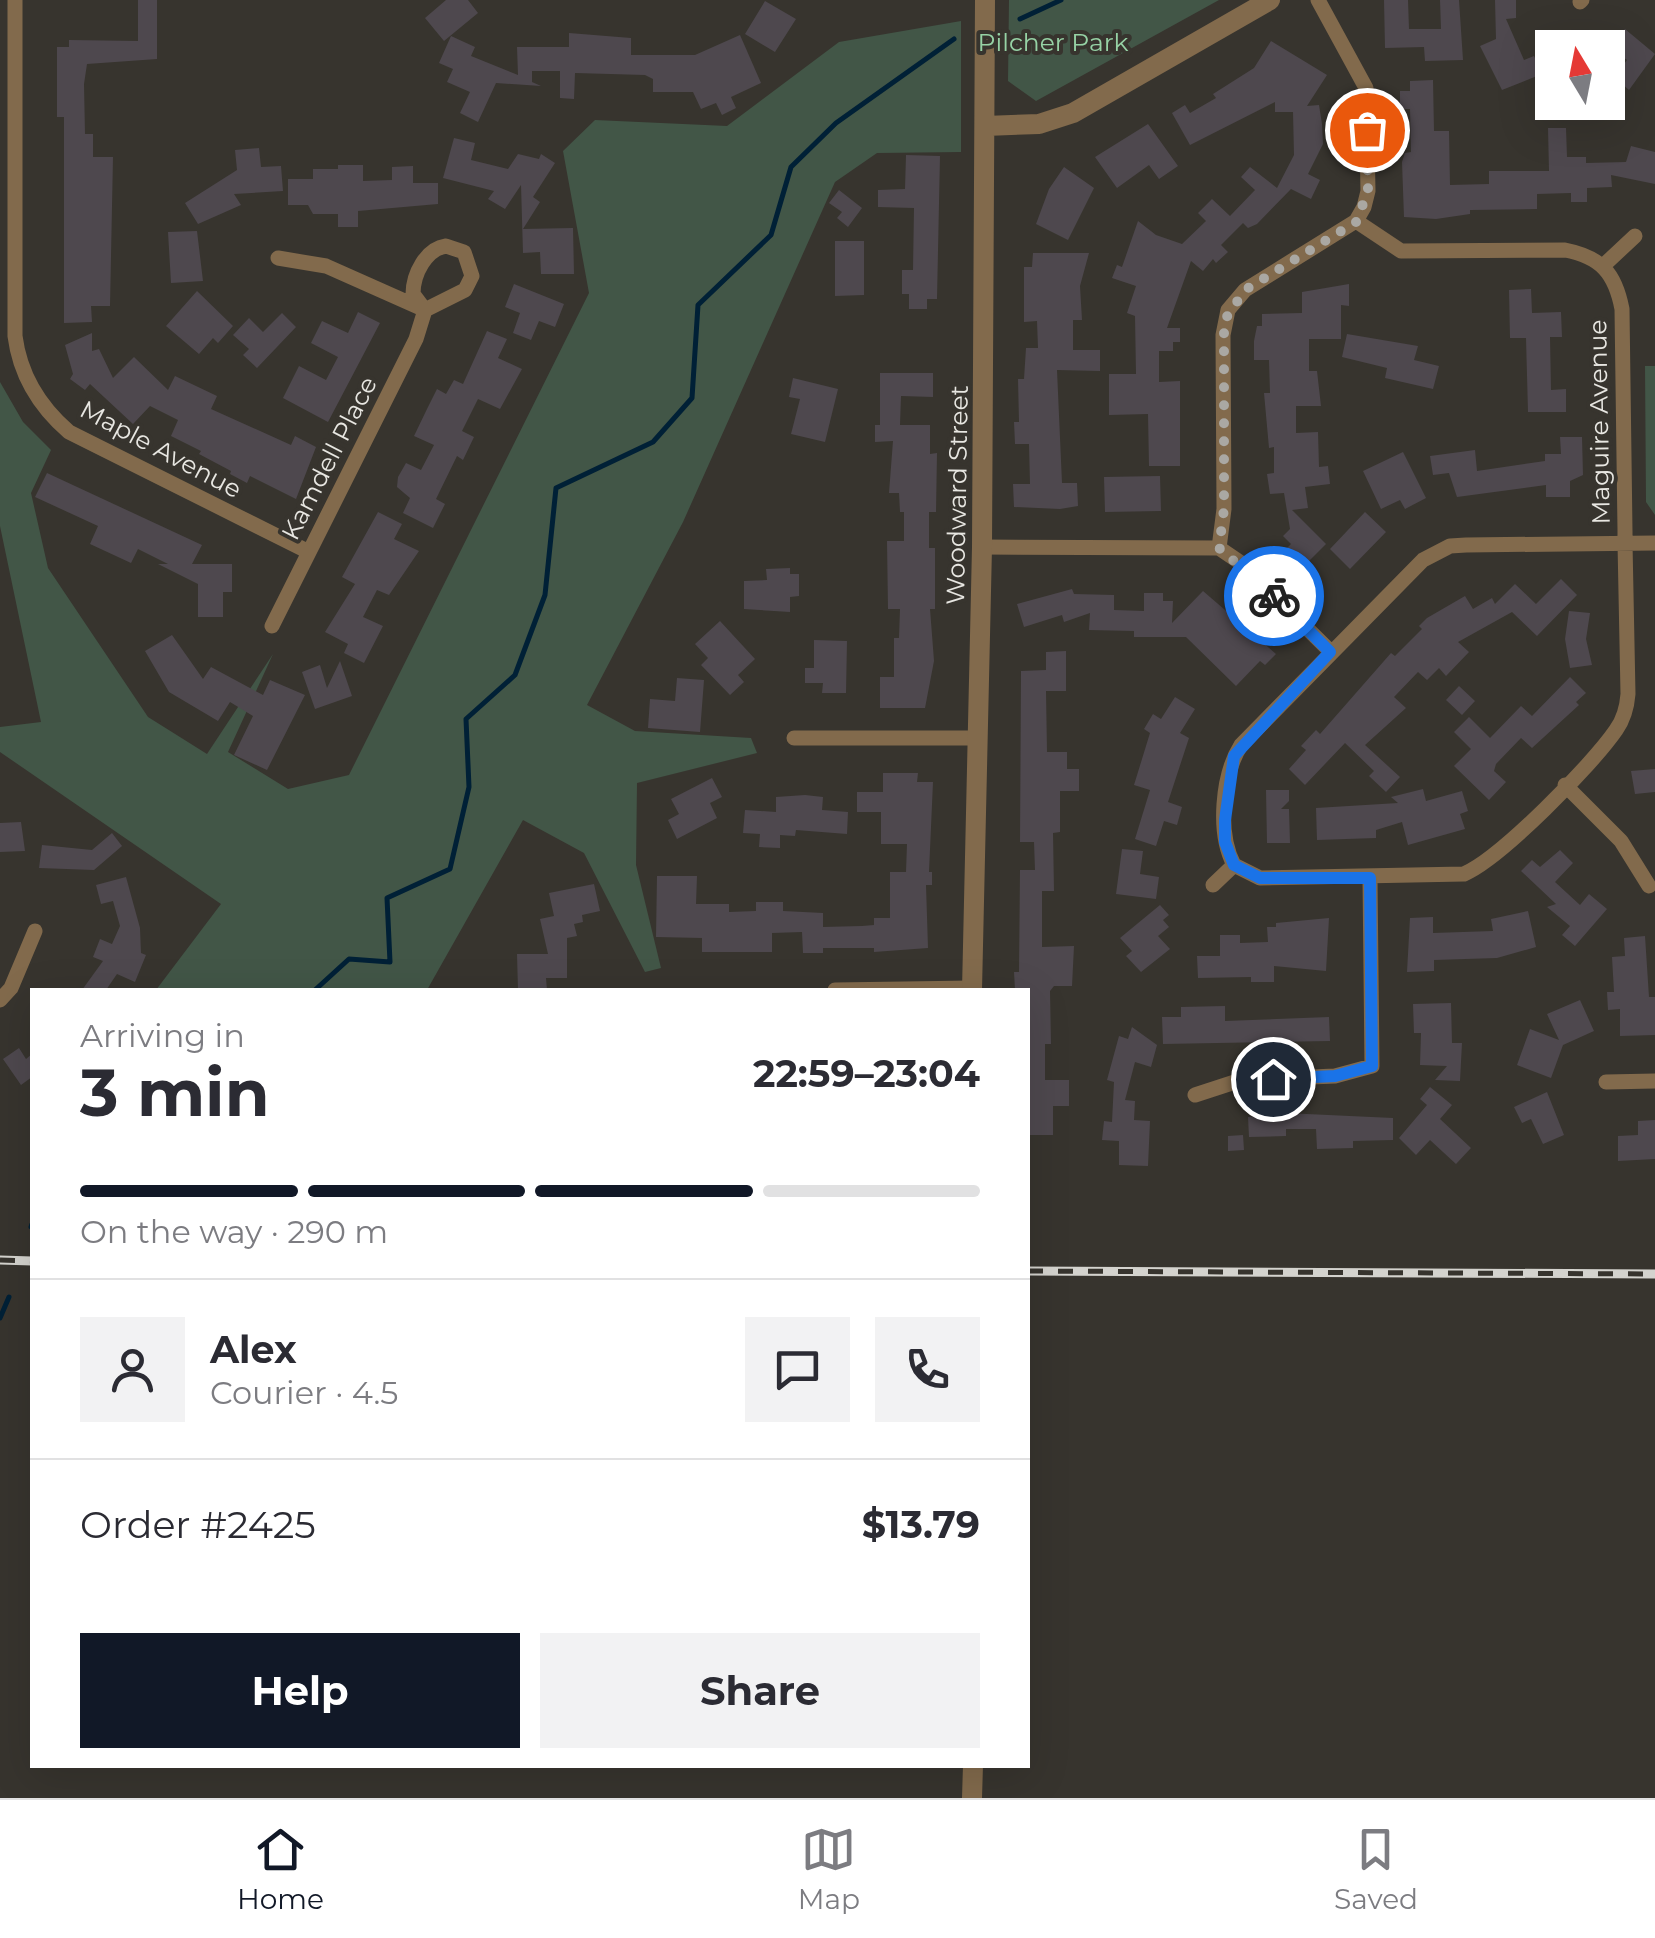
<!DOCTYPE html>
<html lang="en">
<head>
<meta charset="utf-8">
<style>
  :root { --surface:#fff; --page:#f2f2f3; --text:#2b2b33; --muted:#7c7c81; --line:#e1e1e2; --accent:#111827 }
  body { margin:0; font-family:Montserrat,sans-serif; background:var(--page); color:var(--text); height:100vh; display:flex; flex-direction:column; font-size:38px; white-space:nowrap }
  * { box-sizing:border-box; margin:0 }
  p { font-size:32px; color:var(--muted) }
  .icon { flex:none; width:55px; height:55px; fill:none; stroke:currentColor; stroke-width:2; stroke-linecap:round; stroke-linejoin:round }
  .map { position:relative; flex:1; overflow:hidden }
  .details { position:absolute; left:30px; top:988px; width:1000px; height:780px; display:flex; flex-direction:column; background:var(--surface); border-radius:0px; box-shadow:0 10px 40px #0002 }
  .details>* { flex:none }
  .needle { width:65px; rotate:350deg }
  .tools { position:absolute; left:1535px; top:30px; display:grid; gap:20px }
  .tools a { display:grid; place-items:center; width:90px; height:90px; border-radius:0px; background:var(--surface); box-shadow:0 10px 40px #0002; font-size:50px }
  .pin { position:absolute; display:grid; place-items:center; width:85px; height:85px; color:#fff; margin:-42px; border:5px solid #fff; border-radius:50%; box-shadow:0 2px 10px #0007 }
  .courier { position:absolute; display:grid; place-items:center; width:100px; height:100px; margin:-50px; border:8px solid #1a73e8; border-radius:50%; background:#fff; color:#222; box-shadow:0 2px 12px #0007 }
  .headline em { font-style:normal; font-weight:700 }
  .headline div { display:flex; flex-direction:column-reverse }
  .headline { display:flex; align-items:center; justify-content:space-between; height:170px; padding:0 50px }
  h1 { font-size:65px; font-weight:700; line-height:75px }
  .bar { display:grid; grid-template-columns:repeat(4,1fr); gap:15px 10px; align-content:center; height:120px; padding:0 50px }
  .bar i { height:12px; border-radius:8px; background:var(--line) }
  .bar .active { background:var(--accent) }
  .bar p { grid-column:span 4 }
  .line { display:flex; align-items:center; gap:25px; padding:0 50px; border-top:2px solid var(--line) }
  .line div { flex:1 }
  .round { display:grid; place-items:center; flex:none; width:105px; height:105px; border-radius:0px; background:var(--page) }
  .button { display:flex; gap:20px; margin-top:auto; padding:20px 50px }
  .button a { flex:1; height:115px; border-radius:0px; background:var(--accent); color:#fff; font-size:40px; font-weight:700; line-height:115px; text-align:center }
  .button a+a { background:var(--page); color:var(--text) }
  .tab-bar { display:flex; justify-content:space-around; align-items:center; height:140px; border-top:2px solid var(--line); background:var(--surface); font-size:28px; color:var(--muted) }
  .tab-bar a { display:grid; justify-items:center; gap:5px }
  .tab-bar .active { color:var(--accent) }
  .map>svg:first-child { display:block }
</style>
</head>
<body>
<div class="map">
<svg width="1655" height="1798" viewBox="0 0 1655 1798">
  <rect width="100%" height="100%" fill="#37342e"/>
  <path fill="#425647" d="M1009 0H1219L1036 101 1008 81Z
    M961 21V152L877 153 835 182 683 522 587 705 635 731 751 738 757 753 637 783 636 865 661 968 645 972 584 853 523 820 427 990H156L221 904 0 752V727L41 722 0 526V382L23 422 51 450 31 493 48 568 148 717 207 754 273 654 228 752 288 789 349 775 589 293 563 151 595 120 727 126 839 42Z
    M1645 366H1655V515L1646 502Z"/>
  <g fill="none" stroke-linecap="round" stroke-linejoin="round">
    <path stroke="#002036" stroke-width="5" d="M1020 19 1061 0
      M315 990 349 959 390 962 387 898 450 869 469 787 466 719 515 675 545 595 556 488 653 442 692 398 698 305 771 235 791 167 836 123 954 39
      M31 1227 32 1224
      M0 1318 9 1297"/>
  </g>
  <path fill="#4e484e" d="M138 0H157V59L87 64 84 84 85 134H93V157H113L110 306H91L92 322 64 323V117H57V47H69V40L138 41Z
    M446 0H468L478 13 444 41 425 18Z
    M1384 0H1408L1409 29H1441L1440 0H1459L1463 60 1425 61 1424 47 1385 48Z
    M1495 0H1516V18L1506 19 1524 60 1534 56 1542 74 1502 90 1480 46 1496 39Z
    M765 1 796 19 775 52 745 34Z
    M1625 29 1655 54 1629 90 1614 77 1627 60 1610 47Z
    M569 33 631 38V55H695L740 35 761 83 731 97 736 108 722 115 716 103 701 109 693 92H653V79L645 75 575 73 574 99 560 98V71H532V82L541 86 496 83 478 122 460 113 470 92 447 82 453 69 439 63 451 36 475 47 471 56 518 75 517 47H569Z
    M1271 41 1327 75 1307 106 1319 105 1322 124 1323 144 1308 174 1320 180 1311 199 1291 189 1257 224 1248 228 1243 223 1221 245 1228 252 1216 263 1213 259 1203 271 1191 261 1167 328H1180V342H1173V351H1159V382L1180 381V466H1149L1148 414 1109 415V374H1136L1135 316 1127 313 1136 286 1112 278 1117 265 1122 267 1138 221 1156 235 1182 244 1206 221 1198 213 1212 199 1230 216 1255 190 1241 177 1250 167 1277 188 1294 155 1293 112H1275V102L1190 145 1172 113 1185 105 1190 113 1216 98 1213 94 1254 68Z
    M1433 80 1434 131H1449L1450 185 1489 184V171H1549L1548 128H1566L1567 157H1586V163L1626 162 1631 146 1655 152V184L1611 175 1612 187 1587 188V202H1571V193L1537 194V209L1470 210V214L1436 219 1404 217 1402 162 1405 153 1411 152 1410 109H1400V91H1410V81Z
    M1148 124 1178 166 1159 179 1149 165 1117 188 1095 157Z
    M454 138 475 143 471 160 508 169 518 154 539 159 541 154 555 163 533 197 540 202 523 229 573 228 574 274H541L540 252 523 253 521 185 505 209 488 199 494 191 443 178Z
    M259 148 261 167 281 166 283 191 234 194 241 205 198 224 185 203 237 170 235 150Z
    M906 155 940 156 937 299H927V309H909V294H902V270H913L914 208 878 207V190L905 189Z
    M338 165H363V181L392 180V167L413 166V183H438V204L358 211V227H338V214H313L308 205H288V179H313V169H338Z
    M1064 167 1094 188 1068 240 1036 224 1049 189Z
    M839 190 862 208 848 227 837 218 842 212 829 203Z
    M197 231 203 281 171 283 168 232Z
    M835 241H864V295L835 296Z
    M1033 253H1089L1080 286 1082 320H1073V350H1100V371L1057 370 1062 483H1077L1078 506 1060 509 1014 507 1013 484H1030L1029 444H1015L1014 422H1019L1018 379H1024L1026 348H1038L1037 321 1024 322V267H1032Z
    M514 284 564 304 555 327 539 321 531 340 513 333 520 313 505 307Z
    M1349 284V306L1341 305V339H1309V371H1317L1321 406H1296V433L1318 432 1319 467 1328 466 1330 484 1305 487 1308 508 1292 510 1326 544 1302 568 1284 551 1291 544 1283 536 1290 529 1284 493 1270 494 1267 474 1274 473V447L1269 448 1264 393H1270L1269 360H1254V341L1257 326H1262V314L1302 313V292Z
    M1531 289 1532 313 1561 312 1562 337H1550L1551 390 1566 389V412H1528L1526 338H1510L1509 290Z
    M197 291 233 326 218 343 213 338 199 354 166 326Z
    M358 312 380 323 328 422 283 398 299 366 326 380 338 357 311 343 322 321 348 333Z
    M282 313 296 327 257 368 243 355 249 349 233 335 249 318 263 332Z
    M487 331 507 339 498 358 522 369 500 409 478 399 462 431 474 437 463 460 457 456 436 499 445 504 433 528 403 513 410 498 397 487 398 477 406 463 421 470 434 445 414 436 427 409 437 389 446 394 454 380 463 384Z
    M92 333V351L99 349 113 378 134 357 168 390 175 376 217 396 211 409 291 445 295 436 316 447 296 499 250 476 247 483 230 474 231 471 199 454 201 451 171 436 178 420 150 406 133 424 90 384 85 390 70 379 73 374 65 345Z
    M1347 334 1418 346 1414 360 1439 366 1433 389 1385 378 1387 368 1342 357Z
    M880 373H933V397L901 396 900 425H930V454L937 453 936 512H929V548H935V609H930L934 661 925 708H880V677H894V638H899L900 609H888L887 541H904V512H900L899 493H889L893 441 875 442V425H880Z
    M793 378 838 389 825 442 791 434 800 399 789 397Z
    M1560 437H1582L1583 475 1570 481V497H1546V485L1457 497 1449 473 1433 475 1430 456 1475 450 1477 471 1545 461V454H1561Z
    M1403 452 1426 498 1405 509 1400 500 1381 509 1363 471Z
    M47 473 202 545 192 564H232V592H223V617H198V584L158 564H168L138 549 131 563 90 544 98 526 35 497Z
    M1160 476 1161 511 1105 512 1104 477Z
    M378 512 402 524 394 539 419 551 389 595 377 590 363 617 383 626 364 663 344 653 348 644 325 632 355 584 342 577Z
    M1365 512 1386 532 1350 569 1330 549Z
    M790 568V574H799V596L790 597V612L744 609V581L767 580 766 569Z
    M1561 579 1577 595 1537 636 1512 612 1458 642 1469 652 1446 676 1439 668 1427 680 1418 672 1394 697 1406 708 1365 745 1400 777 1386 792 1369 776 1374 771 1345 743 1305 785 1289 769 1306 750 1301 746 1316 730 1320 734 1391 653 1395 656 1422 629 1419 626 1427 618 1465 596 1473 609 1492 598 1495 604 1515 584 1536 604Z
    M1072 589 1074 594 1114 595V610L1144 611V593H1163V601H1173L1172 623 1203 591 1276 654 1265 665 1260 661 1236 686 1186 637H1134V631L1089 630 1090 613 1064 622 1062 615 1024 627 1017 604Z
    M1569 611 1590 613 1586 639 1592 665 1570 668 1565 639Z
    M720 621 755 659 738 675 744 682 730 695 701 665 708 658 695 644Z
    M172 635 203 679 211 667 263 695 270 680 305 695 267 770 234 755 253 716 230 702 218 721 169 692 145 651Z
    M814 640 847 641 846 693H822L823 683H805V668H814Z
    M1066 651V691H1046L1047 752H1067V769H1079V791H1060V832L1053 833 1054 891H1042V947L1074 946 1072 986H1054L1050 991 1051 1044H1045V1080H1069V1106H1053V1135H1028V990H1015L1014 972H1019L1020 870H1035L1034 842H1020L1021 671 1046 670V652Z
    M340 661 352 696 315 709 302 672 320 665 327 688Z
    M1570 677 1586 693 1576 702 1579 705 1532 748 1521 738 1496 764 1494 771 1506 782 1489 800 1454 766 1471 749 1454 732 1469 717 1490 738 1521 706 1532 716Z
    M677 678 704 680 700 732 648 728 650 699 675 701Z
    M1459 686 1475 701 1462 715 1446 700Z
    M1175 697 1195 709 1180 733 1189 738 1168 802 1182 807 1177 825 1164 821 1156 846 1135 839 1150 790 1134 785 1150 733 1144 729 1153 714 1161 719Z
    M1655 769V792L1635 794 1631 771Z
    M883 773H918L917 782H933L929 872H932V885H926L928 948 874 952V948H823V953H803L802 932 772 933V952H702V938L656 937 657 876H697L696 904H729V912L756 911V902H783V911L823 913V927L862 926 874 925V918H890V872H906L907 844H881V812H857V792H883Z
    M712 778 722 797 710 803 717 818 677 839 668 820 679 814 671 799Z
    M1423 789 1426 801 1462 791 1468 811 1460 814 1465 829 1408 845 1402 822 1376 830V838L1317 840 1316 808 1398 803 1391 797Z
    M1266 790H1289V801L1281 809H1289L1290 843H1267Z
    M805 795 823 797 822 810 848 812 847 834 796 830 795 836 780 835V848L759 847 760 834 743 833 745 810 776 812V797Z
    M21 822 25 851 0 852V823Z
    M112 833 122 846 94 870 39 868 42 845 92 850Z
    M1122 849 1143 851 1140 874 1159 877 1156 899 1116 894Z
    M1560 850 1573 863 1555 882 1580 905 1589 894 1607 909 1575 946 1562 935 1570 926 1547 907 1556 904 1521 871 1532 860 1540 867Z
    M126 877 140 928 141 953 146 955 135 982 117 974 106 990H82L103 961 93 957 100 939 112 944 120 926 113 901 101 904 96 885Z
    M594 884 600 911 582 915 583 922 574 924 577 936 567 938V978H546L547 990H518L517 954H548L540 919 554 916 549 893Z
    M1160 905 1169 915 1163 920 1169 927 1158 936 1170 949 1141 972 1126 956 1132 951 1120 938Z
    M1528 911 1536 947 1497 958 1434 960V971L1407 972 1410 918 1433 917V933L1493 931 1491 919Z
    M1329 918 1326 971 1274 966V982H1251V977L1198 978 1197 956H1220V935H1240V943L1268 942 1267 927H1276V923Z
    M1645 936 1649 997H1655V1035L1620 1036V1009L1608 1010 1607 992H1614L1612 957 1625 956 1624 938Z
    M1580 1000 1594 1031 1563 1045 1551 1078 1517 1065 1530 1029 1559 1040 1547 1014Z
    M1451 1003 1452 1043H1462L1460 1081 1435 1080 1447 1066 1420 1065 1421 1033H1414L1413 1004Z
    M1225 1006V1021L1329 1017 1330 1041 1163 1044 1162 1017H1181V1007Z
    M1132 1027 1157 1045 1151 1067 1135 1062 1125 1100 1135 1101 1134 1120 1150 1121 1148 1166 1119 1165V1141L1102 1140 1104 1121 1112 1122 1114 1082 1107 1080 1119 1036 1128 1039Z
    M19 1048 26 1059 32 1054V1077L21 1085 3 1059Z
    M1430 1087 1452 1105 1440 1119 1471 1148 1456 1164 1430 1140 1416 1155 1399 1138 1427 1105 1420 1099Z
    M1547 1092 1564 1135 1543 1144 1531 1119 1522 1123 1514 1107Z
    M1285 1113 1393 1118V1140L1353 1141V1148L1317 1149 1316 1129H1286V1136L1249 1137 1248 1117Z
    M1655 1120V1159L1618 1161V1136L1638 1135V1121Z
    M1243 1135 1244 1150 1228 1151V1136Z"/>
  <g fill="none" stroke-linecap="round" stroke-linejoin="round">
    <path stroke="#826a4c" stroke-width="15" d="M15 0V336C20 375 40 407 69 432L309 552
      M1580 2 1582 0
      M1356 221 1401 251 1565 250C1601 257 1615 273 1622 309L1625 531V543L1628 694C1627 707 1624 719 1616 730 1592 765 1501 858 1464 874L1260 878 1234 865C1217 833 1222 775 1241 745L1423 560 1450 546 1466 545 1655 543
      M1604 265 1635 236
      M982 547 1219 548 1241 563 1330 651
      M1219 548 1224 509 1223 335 1228 310 1245 290 1356 221 1364 207 1368 191 1366 88 1318 0
      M272 626 416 339 425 310 413 294C413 274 426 249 446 246L464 252 472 276 465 290 425 310 326 266 278 258
      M794 738H977
      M1565 785 1621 841 1649 886
      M1213 885 1234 865
      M835 990 972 988
      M0 1000 11 988 35 931
      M1606 1082 1655 1081
      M1195 1095 1241 1080 1335 1076 1372 1066 1370 878"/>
    <path stroke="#826a4c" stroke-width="20" d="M985 126 1039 124 1073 113 1270 0
      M972 990 982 547 985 0
      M972 1798 973 1765"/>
    <g stroke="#d4d3ce" stroke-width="9">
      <path id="rail" d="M0 1260 32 1261
        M1028 1271 1655 1274"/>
    </g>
    <use href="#rail" stroke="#37342e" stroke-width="5" stroke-dasharray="15" stroke-linecap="butt"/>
  </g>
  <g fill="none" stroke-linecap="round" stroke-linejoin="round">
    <path stroke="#aaa8a3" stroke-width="10" stroke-dasharray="0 18" d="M1274 596 1219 548 1224 509V321L1245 290 1356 222 1368 191 1367 130"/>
    <path stroke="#1a73e8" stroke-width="12" d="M1273 1079 1335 1076 1372 1066 1370 878H1260L1234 865 1225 842V820L1234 756 1330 652 1274 596"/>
  </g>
  <g text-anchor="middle" stroke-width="8" stroke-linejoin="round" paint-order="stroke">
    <g font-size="25" fill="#96d2a5" stroke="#37342e">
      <text x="1053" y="51">Pilcher Park</text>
    </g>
    <g font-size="25" fill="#e8e7e2" stroke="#37342e">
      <text transform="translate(1599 422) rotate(-91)" y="9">Maguire Avenue</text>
      <text transform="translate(161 449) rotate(28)" y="9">Maple Avenue</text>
      <text transform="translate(329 458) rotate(-63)" y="9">Kamdell Place</text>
      <text transform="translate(957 495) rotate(-89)" y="9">Woodward Street</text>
    </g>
  </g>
</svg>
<div class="tools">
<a><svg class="needle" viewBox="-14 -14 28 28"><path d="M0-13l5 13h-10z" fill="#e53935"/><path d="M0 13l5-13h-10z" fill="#7c7c81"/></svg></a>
</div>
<div class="pin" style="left:1367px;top:130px;background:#ea580c"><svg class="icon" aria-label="bag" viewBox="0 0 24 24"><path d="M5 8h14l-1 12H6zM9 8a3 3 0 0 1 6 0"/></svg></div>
<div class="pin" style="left:1273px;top:1079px;background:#1f2937"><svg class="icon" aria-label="home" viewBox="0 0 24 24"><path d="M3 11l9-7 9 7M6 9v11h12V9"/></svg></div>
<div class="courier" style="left:1274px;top:596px"><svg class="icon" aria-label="bike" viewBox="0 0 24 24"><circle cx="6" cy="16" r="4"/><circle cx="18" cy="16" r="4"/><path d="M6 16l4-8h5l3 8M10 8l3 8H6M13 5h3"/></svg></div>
<section class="details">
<div class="headline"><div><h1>3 min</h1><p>Arriving in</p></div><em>22:59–23:04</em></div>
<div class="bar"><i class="active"></i><i class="active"></i><i class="active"></i><i></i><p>On the way · 290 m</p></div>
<div class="line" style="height:180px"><a class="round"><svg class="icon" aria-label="person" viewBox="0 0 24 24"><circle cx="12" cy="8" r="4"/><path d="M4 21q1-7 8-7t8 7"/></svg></a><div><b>Alex</b><p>Courier · 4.5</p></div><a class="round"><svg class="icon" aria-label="chat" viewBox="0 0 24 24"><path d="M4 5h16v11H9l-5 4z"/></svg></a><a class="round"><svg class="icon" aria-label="phone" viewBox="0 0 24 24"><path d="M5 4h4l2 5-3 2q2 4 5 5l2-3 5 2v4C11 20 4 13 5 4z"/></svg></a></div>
<div class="line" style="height:130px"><div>Order #2425</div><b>$13.79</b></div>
<div class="button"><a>Help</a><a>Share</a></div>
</section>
</div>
<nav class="tab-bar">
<a class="active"><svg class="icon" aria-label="home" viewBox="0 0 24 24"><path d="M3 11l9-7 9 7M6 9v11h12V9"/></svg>Home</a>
<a><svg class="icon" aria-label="map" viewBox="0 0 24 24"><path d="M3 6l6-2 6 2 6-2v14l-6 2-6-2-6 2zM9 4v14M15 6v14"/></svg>Map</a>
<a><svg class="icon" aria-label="saved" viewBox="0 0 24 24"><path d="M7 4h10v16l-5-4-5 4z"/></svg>Saved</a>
</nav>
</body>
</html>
